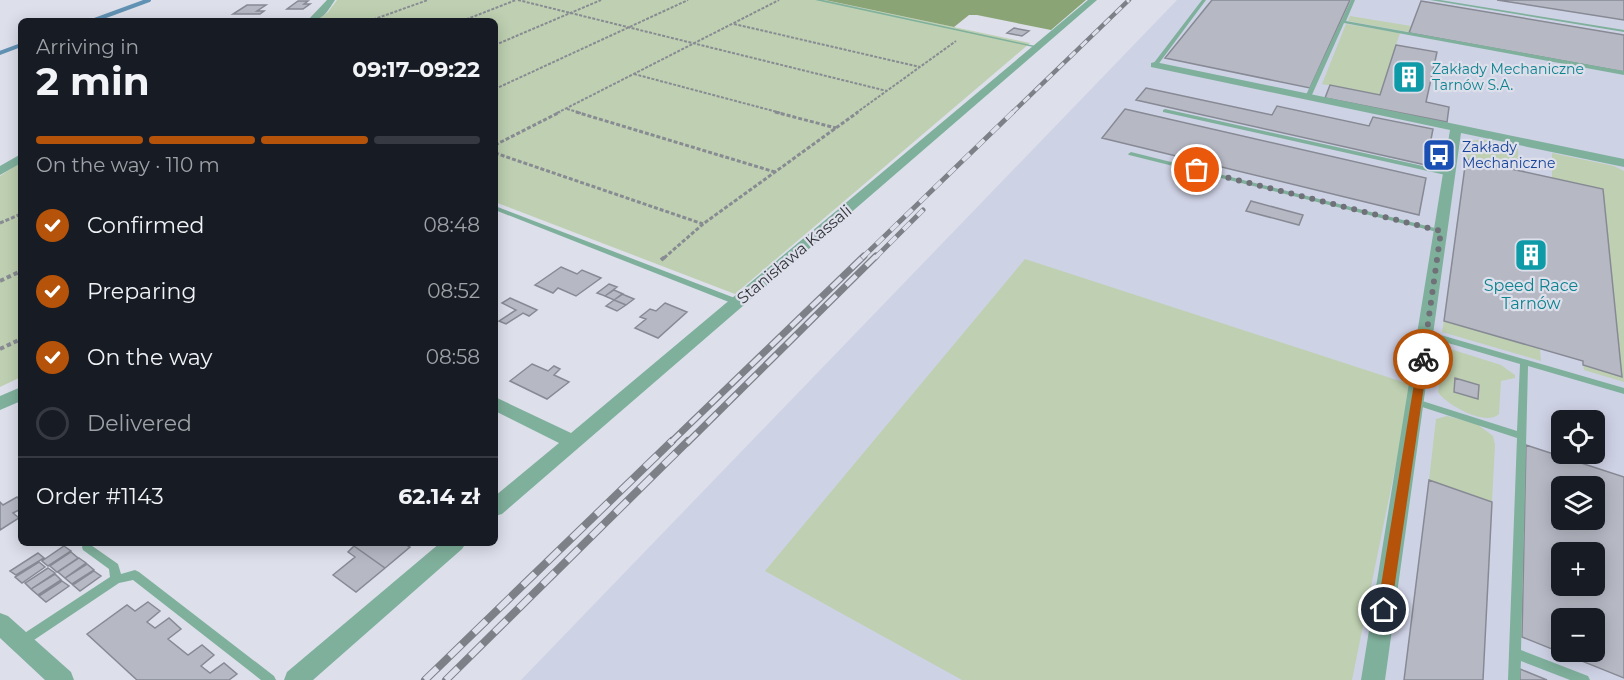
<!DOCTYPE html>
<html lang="en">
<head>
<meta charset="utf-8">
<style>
  :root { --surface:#171b24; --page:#242831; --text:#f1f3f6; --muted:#9ea1a6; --line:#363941; --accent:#b45309 }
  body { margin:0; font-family:Montserrat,sans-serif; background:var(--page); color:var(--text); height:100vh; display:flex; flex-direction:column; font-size:22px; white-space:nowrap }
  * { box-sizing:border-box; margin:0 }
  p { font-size:20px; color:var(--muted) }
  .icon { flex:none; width:33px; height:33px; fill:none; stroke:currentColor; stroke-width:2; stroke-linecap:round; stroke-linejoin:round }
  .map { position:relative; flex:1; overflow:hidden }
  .sheet { position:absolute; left:18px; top:18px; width:480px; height:528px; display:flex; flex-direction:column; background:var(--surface); border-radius:9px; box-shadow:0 3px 15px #0003 }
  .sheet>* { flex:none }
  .buttons { position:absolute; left:1551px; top:410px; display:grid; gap:12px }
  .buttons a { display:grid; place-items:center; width:54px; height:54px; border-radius:9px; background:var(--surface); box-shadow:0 3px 15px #0003; font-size:30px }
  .pin { position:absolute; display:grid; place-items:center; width:51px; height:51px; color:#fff; margin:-26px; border:3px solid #fff; border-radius:50%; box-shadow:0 2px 6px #0007 }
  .courier { position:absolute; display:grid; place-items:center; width:60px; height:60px; margin:-30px; border:4px solid #b45309; border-radius:50%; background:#fff; color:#222; box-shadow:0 2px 8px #0007 }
  .headline em { font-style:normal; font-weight:700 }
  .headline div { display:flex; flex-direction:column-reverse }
  .headline { display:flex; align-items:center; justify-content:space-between; height:102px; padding:0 18px }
  h1 { font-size:39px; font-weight:700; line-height:45px }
  .bar { display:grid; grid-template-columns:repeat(4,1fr); gap:9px 6px; align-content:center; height:72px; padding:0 18px }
  .bar i { height:8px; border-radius:4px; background:var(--line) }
  .bar .selected { background:var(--accent) }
  .bar p { grid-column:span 4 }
  .line { display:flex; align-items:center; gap:15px; padding:0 18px; border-top:2px solid var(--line) }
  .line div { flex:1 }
  ol { padding:0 18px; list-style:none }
  li { display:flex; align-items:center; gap:18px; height:66px }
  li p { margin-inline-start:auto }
  li .icon { padding:6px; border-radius:50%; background:var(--accent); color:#fff; stroke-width:4 }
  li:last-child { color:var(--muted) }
  li i { width:33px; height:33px; border:3px solid var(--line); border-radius:50% }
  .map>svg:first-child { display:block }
</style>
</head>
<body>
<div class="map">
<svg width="1624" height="680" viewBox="0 0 1624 680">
  <rect width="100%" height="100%" fill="#dddfeb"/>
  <path fill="#ced2e5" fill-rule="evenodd" d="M1177 0H1624V680H521ZM1562 420H1594V453H1562ZM1562 486H1594V519H1562ZM1562 552H1594V585H1562ZM1562 618H1594V651H1562Z"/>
  <path fill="#bed0b1" d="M337 0H825L1030 43 735 294 495 202V21H316L328 12Z
    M1350 16 1411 26 1409 32 1348 21Z
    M1346 24 1400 33 1380 95 1322 84Z
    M1481 139 1518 147V171L1466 159 1467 142Z
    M1552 153 1614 166 1624 171V382L1584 370 1583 365 1622 376 1603 189 1552 178Z
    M21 162V377L0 387V176Z
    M1025 259 1412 385 1352 680H962L765 571Z
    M1444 321 1540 349 1541 361 1442 332Z
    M1444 347 1501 365 1515 375V378L1501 381 1499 414C1487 427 1446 405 1438 392Z
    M1447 416 1477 424 1493 436 1495 445 1492 502 1429 480 1436 419Z"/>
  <path fill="#8aa475" d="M825 0H1086L1051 30 977 15H969L954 27Z"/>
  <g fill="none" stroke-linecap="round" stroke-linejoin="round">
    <path stroke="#6191b3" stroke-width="4" d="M92 21 149 0
      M0 53 21 45"/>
  </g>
  <path fill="#b6b9c4" stroke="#878a94" stroke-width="1.5" fill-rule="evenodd" d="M1212 0H1350L1310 88 1165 58Z
    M1497 0H1624V20Z
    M298 1H308L304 4H310L303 9H287Z
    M1421 1 1624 35V72L1409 33Z
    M247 5H266L257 11H264L260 14H233Z
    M1014 28 1029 31 1022 36 1007 33Z
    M1396 45 1437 52 1426 102 1449 107 1447 122 1325 98 1330 85 1380 95Z
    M1146 88 1272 115 1277 106 1369 126 1373 117 1433 129 1426 165 1136 100Z
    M1125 109 1426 178 1419 215 1102 138Z
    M1466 159 1603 189 1622 377 1583 365V361L1444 321Z
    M1251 201 1303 215 1299 225 1246 211Z
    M561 267 577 274 582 270 601 278 576 296 558 288 553 293 535 285Z
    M609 284 617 287 605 296 597 293Z
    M614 290 623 294 614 300 605 296Z
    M622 294 634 299 626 305 614 300Z
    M510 298 537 310 529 316 523 313 506 324 499 321 516 310 502 303Z
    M614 300 626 305 617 311 606 306Z
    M665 303 687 312 658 338 635 328 646 319 640 317 650 309 656 311Z
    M532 364 548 371 554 366 560 369 554 375 569 382 547 399 510 381Z
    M1455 378 1479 385 1478 399 1454 392Z
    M1526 445 1624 477V678L1522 637ZM1562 486H1594V519H1562ZM1562 552H1594V585H1562ZM1562 618H1594V651H1562Z
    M1429 480 1492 502 1483 680H1404Z
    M17 497 21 501V509L13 513 19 518 0 530V502L3 505Z
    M358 543H403L410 547 385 568 354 546Z
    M64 546 71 551 48 566 42 561Z
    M354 546 385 568 356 592 333 575 355 557 348 552Z
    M71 552 78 558 57 572 50 566Z
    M38 553 44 558 16 575 10 571Z
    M79 558 86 563 65 578 58 572Z
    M39 562 45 567 22 583 15 577Z
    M87 564 94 570 72 584 65 578Z
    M48 568 55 573 31 589 25 583Z
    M94 571 101 576 80 591 73 585Z
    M55 574 61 580 38 595 31 589Z
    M62 581 69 586 46 602 39 596Z
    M148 602 160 611 147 622 155 628 169 618 181 629 168 639 188 655 202 645 214 655 201 666 210 673 224 663 237 674 229 680H137L87 634 127 605 135 611Z
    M1520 669 1547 680H1520Z"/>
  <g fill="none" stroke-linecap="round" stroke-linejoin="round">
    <path stroke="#898b93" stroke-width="2" stroke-dasharray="3 1.5" stroke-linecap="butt" d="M518 0 887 91
      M369 21 428 0
      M462 21 516 0
      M734 24 920 67
      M495 45 601 0
      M634 74 781 113
      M495 89 688 0
      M567 109 581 113
      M557 113 779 0
      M856 113 956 41"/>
    <path stroke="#898b93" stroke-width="3" stroke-dasharray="4 2" stroke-linecap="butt" d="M576 112 775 172
      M775 112 836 128
      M495 145 560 112
      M495 153 703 224
      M0 223 21 214
      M664 258 703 224 858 112"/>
    <path stroke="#898b93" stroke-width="4" stroke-dasharray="4.5 3" stroke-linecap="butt" d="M661 260 666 256
      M0 281 21 271
      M0 349 21 339"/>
    <path fill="#7fb09c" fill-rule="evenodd" d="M815 0H823L1040 47 1038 48Z
      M1202 0H1206L1157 66H1153V64Z
      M1351 0H1355L1346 21 1624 71V75L1344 23 1311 97 1306 98 1305 97Z
      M1430 0H1440L1624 30V32Z
      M1165 109 1450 172 1453 174 1450 176 1163 112V110Z
      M1131 152 1443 230 1445 231 1441 233 1129 155 1128 154Z
      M495 206 740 300 741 302 740 304H734L495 210Z
      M1427 331 1624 388V394L1528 366 1521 650 1588 676 1590 680H1570L1521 661 1520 680H1508L1517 438 1413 404 1412 402 1413 400 1416 399 1517 431 1520 364 1424 336 1423 334Z
      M88 543 118 564 121 574 135 570 139 572 274 676 276 680H261L133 580 119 583 25 646 21 647 17 646 15 642 17 638 110 577 109 569 83 550 82 547 83 544Z"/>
    <path fill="#7fb09c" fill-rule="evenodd" d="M327 0H335C327 12 323 21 307 21Z
      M1088 0H1097L502 514 495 516V496L559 443 495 411V397L571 433Z
      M1155 62 1624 159V167L1461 133 1385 680H1361L1450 130 1151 67V63Z
      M21 154V163L0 175V166Z
      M21 387V401L0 410V396Z
      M440 543H466L462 549 313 680H284L287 672Z
      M0 613 8 616 71 672 74 680H45L0 638Z"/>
    <g stroke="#7e8088" stroke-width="4.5">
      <path id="rail-far3" d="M1012 113 1129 0"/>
    </g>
    <g stroke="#7e8088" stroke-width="5">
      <path id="rail-far2" d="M862 258 1013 112
        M875 258 923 210"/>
    </g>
    <g stroke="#7e8088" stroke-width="7">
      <path id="rail-far1" d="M670 443 864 256
        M687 443 876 256"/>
    </g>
    <g stroke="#7e8088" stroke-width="8">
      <path id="rail" d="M425 680 672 441
        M446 680 688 441"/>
    </g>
    <use href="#rail-far3" stroke="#dddfeb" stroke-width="3" stroke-dasharray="8" stroke-linecap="butt"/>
    <use href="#rail-far2" stroke="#dddfeb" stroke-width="4" stroke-dasharray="10" stroke-linecap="butt"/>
    <use href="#rail-far1" stroke="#dddfeb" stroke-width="4.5" stroke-dasharray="14" stroke-linecap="butt"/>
    <use href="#rail" stroke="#dddfeb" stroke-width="6" stroke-dasharray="17" stroke-linecap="butt"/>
  </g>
  <path fill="#b45309" d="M1423 356 1428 359 1391 610 1389 615H1379L1377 610 1418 359Z"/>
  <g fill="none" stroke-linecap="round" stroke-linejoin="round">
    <path stroke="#6f7078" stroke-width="6" stroke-dasharray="0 10.8" d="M1197 170 1441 231 1423 359"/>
  </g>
  <defs>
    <g id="building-square" transform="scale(1.725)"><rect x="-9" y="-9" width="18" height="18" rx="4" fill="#0f9aa8" stroke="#dddfeb"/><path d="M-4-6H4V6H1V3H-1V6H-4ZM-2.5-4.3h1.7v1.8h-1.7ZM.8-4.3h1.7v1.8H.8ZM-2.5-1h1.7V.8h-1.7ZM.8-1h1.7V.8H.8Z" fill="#fff"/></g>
    <g id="bus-square" transform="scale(1.725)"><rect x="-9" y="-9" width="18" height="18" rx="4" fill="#1a4fb4" stroke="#dddfeb"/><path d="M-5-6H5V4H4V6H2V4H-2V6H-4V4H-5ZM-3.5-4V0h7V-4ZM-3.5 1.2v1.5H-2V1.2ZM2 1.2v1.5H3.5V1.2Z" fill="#fff"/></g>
  </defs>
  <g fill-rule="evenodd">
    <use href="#building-square" x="1409" y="77"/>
    <use href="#bus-square" x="1439" y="155"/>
    <use href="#building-square" x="1531" y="255"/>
  </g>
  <g text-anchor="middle" stroke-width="4.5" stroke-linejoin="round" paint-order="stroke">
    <g font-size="14" fill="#0d838f" stroke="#dddfeb" text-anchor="start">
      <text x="1432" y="74">Zakłady Mechaniczne<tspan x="1432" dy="16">Tarnów S.A.</tspan></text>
    </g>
    <g font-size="14" fill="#164399" stroke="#dddfeb" text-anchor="start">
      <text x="1462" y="152">Zakłady<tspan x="1462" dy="16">Mechaniczne</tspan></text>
    </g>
    <g font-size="16" fill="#34353a" stroke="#dddfeb">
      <text transform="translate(794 254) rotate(-40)" y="6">Stanisława Kassali</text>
    </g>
    <g font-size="16" fill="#0d838f" stroke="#dddfeb">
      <text x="1531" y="291">Speed Race<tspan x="1531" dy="18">Tarnów</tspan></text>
    </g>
  </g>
</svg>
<div class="buttons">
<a><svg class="icon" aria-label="locate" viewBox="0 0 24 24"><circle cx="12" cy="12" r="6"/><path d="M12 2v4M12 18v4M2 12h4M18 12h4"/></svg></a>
<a><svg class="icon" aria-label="layers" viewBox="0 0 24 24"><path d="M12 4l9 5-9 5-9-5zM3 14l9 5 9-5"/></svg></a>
<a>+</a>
<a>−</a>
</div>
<div class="pin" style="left:1197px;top:170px;background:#ea580c"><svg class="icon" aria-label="bag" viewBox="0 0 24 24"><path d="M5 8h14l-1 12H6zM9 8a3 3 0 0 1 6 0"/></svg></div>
<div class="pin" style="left:1384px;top:610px;background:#1f2937"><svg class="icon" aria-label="home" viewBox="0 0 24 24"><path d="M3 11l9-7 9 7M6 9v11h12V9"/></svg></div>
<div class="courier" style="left:1423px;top:359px"><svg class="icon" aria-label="bike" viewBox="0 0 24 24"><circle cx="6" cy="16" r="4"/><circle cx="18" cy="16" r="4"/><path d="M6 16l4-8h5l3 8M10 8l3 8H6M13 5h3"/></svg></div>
<section class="sheet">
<div class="headline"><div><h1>2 min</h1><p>Arriving in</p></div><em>09:17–09:22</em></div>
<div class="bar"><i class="selected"></i><i class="selected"></i><i class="selected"></i><i></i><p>On the way · 110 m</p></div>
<ol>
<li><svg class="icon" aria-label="check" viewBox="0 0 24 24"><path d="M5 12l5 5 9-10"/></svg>Confirmed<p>08:48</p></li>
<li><svg class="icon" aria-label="check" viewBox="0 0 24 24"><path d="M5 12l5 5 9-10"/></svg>Preparing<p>08:52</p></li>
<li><svg class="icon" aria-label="check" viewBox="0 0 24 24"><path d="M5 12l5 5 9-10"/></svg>On the way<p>08:58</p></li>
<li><i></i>Delivered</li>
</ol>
<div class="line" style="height:78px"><div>Order #1143</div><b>62.14 zł</b></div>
</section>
</div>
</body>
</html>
